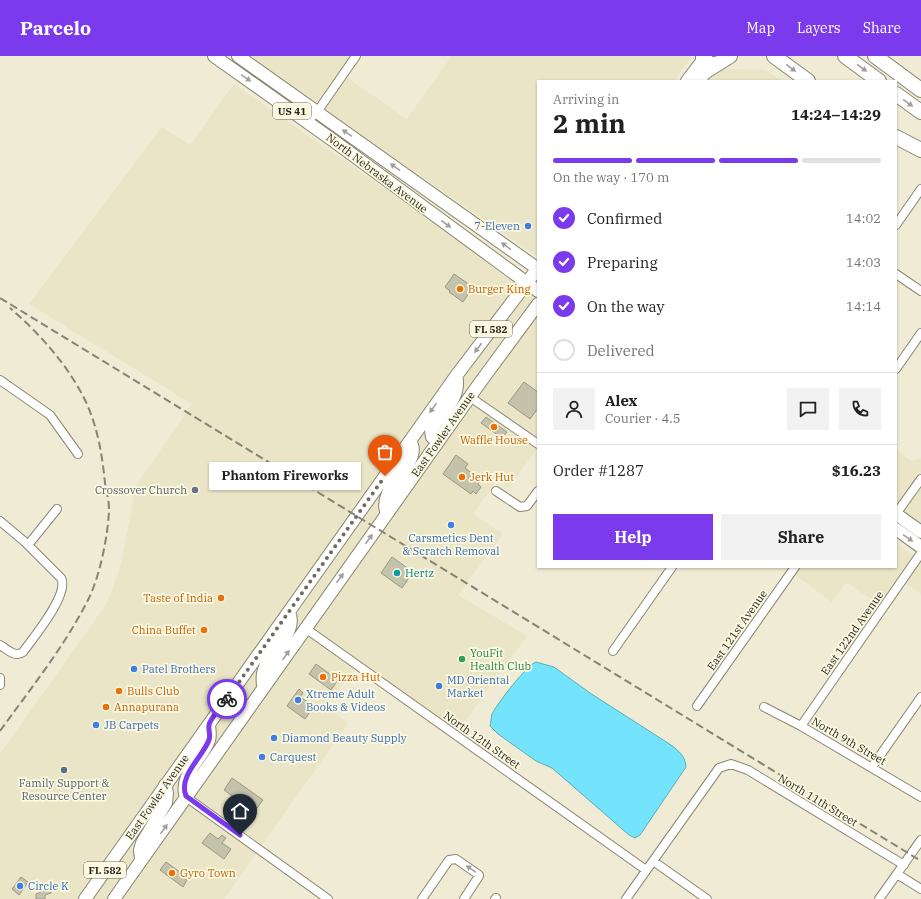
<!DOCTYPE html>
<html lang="en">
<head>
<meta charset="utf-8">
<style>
  :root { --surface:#fff; --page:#f2f2f2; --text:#222; --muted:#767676; --line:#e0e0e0; --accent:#7c3aed }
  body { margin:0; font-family:"IBM Plex Serif",serif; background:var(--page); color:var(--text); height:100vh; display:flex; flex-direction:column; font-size:15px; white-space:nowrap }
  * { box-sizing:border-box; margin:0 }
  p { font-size:13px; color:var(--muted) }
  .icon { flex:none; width:22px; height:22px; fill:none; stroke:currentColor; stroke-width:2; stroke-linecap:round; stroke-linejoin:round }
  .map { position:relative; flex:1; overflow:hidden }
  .panel { position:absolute; left:537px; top:24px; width:360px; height:488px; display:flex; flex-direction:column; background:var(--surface); border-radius:0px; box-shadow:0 1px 3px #0004 }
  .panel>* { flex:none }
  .pin { position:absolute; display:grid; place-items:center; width:34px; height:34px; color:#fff; margin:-41px -17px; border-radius:50% 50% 50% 0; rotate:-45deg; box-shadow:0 0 4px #0007 }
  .pin .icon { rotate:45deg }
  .courier { position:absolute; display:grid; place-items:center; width:40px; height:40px; margin:-20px; border:3px solid #7c3aed; border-radius:50%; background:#fff; color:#222; box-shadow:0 1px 5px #0007 }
  .bubble { position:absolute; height:28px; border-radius:0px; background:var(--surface); box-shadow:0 1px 3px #0004; font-size:13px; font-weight:800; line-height:28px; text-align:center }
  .head em { font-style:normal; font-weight:800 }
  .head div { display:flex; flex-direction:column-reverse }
  .head { display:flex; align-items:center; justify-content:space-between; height:68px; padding:0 16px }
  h1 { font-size:26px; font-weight:800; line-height:30px }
  .bar { display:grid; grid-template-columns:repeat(4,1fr); gap:6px 4px; align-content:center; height:48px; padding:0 16px }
  .bar i { height:5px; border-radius:3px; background:var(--line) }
  .bar .on { background:var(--accent) }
  .bar p { grid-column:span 4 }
  .line { display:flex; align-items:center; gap:10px; padding:0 16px; border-top:1px solid var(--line) }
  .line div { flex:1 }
  .round { display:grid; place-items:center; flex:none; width:42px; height:42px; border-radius:0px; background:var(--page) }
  ol { padding:0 16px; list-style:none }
  li { display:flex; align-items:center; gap:12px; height:44px }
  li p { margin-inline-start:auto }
  li .icon { padding:4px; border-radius:50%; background:var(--accent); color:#fff; stroke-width:4 }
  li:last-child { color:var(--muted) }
  li i { width:22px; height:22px; border:2px solid var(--line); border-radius:50% }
  .action { display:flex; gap:8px; margin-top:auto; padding:8px 16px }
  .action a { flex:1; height:46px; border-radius:0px; background:var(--accent); color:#fff; font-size:16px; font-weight:800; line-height:46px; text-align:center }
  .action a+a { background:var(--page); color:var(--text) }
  header { display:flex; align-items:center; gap:24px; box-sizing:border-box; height:56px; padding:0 20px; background:var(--accent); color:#fff }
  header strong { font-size:19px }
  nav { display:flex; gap:22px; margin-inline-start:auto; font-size:14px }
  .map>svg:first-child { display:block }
</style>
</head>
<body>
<header>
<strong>Parcelo</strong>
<nav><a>Map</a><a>Layers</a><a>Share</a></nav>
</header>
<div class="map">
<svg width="921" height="843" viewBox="0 0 921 843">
  <rect width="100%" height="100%" fill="#efebd5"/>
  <path fill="#e9e5c6" d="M247 0H351L317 48Z
    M452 0H692L674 25H538V201L324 53 346 21 407 63Z
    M718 13 765 14 783 25H706Z
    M234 28 538 239V391L509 432 497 424 473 458 503 478 458 539 527 580 457 676 359 606 326 651 348 667 224 843H0V698L107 547 120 512 132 452 133 434 192 348 29 248 162 71 190 89Z
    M896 393 911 405 921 402V416L896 451Z
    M921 430V472L901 458Z
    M896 487 914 500 880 549 848 527 845 528 832 546 795 519 800 511H896Z
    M921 504V538L905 527Z"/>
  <path fill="#74e4fd" stroke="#5eacbb" d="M536 606 554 611 590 637 671 689C680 696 685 700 686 711L640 779 635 782 629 779 552 712 536 705 498 678 490 670C491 667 491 661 492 658 497 648 526 610 536 606Z"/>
  <path fill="#c5c2ac" stroke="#9b9883" d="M454 218 473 231 463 246 449 236 450 235 445 231Z
    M524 326 538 336V352L530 363 508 347Z
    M486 361 507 376 502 382 481 367Z
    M456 399 468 408 465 412 481 424 478 428 481 431 476 438 473 435 471 438 443 418Z
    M392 501 413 516 402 532 381 517Z
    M316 608 338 624 331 634 309 618Z
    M299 633 303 637 300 641 314 650 305 663 287 650Z
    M232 722 263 744 257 752 250 747 249 750 239 742 238 744 224 734Z
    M210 777 218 783 222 779 226 782 222 787 231 793 224 803 202 787Z
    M166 806 184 819 183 821 187 824 183 831 160 814Z
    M21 821 28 826 19 839 12 833Z
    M46 828 51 831V837L45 839V843H36V838L41 836V831Z"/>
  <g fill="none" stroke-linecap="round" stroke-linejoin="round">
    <g stroke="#898671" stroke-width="10">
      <path id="minor" d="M307 65 317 56 356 0
        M896 169 921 133
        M896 218 921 235
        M896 313 921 277
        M0 324 50 359 78 398
        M470 341 538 388
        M496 435 520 451 527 450 538 435
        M896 458 921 423
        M0 465 25 486 61 522C70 538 33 582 23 596 15 602 7 593 0 589
        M28 489 57 453
        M305 572 646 814
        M613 595 672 511
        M0 622V629
        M697 650 795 511
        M764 651 801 670 921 741
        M801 670 921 497
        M872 711 921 641
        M186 741 328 843
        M653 805 707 843
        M897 818 921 833
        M422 843 449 804 456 803 479 819V820L464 843
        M495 843 496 842
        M626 843 719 712 731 708 748 714 904 809
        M879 843 921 784"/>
    </g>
    <g stroke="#898671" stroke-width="14">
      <path id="primary" d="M214 0 331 83 538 235
        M238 0 538 213
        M687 25 706 0
        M699 25 712 7
        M438 385 432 381 431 375C441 358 462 341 456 320
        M387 458C375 430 425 408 410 385
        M896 458 921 476
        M896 473 921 491
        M263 631C263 627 262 622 263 618 266 596 299 579 289 556
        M186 741C178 720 203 702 209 684 211 679 209 673 209 668
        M141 804 140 794 142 787 166 747 167 737 165 729
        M85 843 456 320 538 212
        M114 843 479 328 538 248"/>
    </g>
    <g stroke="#898671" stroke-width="16">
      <path id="motorway" d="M774 0 808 25
        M845 0 879 25
        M875 0 921 34
        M703 4V0
        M706 15 730 0
        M896 38 921 56
        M896 81 921 94"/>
    </g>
    <use href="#minor" stroke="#fff" stroke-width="8"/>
    <use href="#primary" stroke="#fff" stroke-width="12"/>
    <use href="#motorway" stroke="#fff" stroke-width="14"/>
    <path stroke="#868475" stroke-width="2" stroke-dasharray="8 4" stroke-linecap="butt" d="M0 242 921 805
      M0 675C31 632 65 590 89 542 100 519 108 480 109 454 109 445 107 436 105 427 102 397 97 367 83 340 65 306 39 277 10 252"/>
  </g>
  <defs><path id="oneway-solid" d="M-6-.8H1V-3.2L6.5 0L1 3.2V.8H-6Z"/></defs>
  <g fill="#9f9e9b">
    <use href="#oneway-solid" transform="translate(791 12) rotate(36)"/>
    <use href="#oneway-solid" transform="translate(862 12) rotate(36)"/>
    <use href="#oneway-solid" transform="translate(246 22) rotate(35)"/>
    <use href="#oneway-solid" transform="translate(908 47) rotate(36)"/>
    <use href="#oneway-solid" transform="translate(347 77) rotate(-145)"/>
    <use href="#oneway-solid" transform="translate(395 111) rotate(-145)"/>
    <use href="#oneway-solid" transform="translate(446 168) rotate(36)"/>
    <use href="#oneway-solid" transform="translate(506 190) rotate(-144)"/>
    <use href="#oneway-solid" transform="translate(478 292) rotate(127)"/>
    <use href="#oneway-solid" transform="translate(433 352) rotate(126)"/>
    <use href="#oneway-solid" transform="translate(908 482) rotate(35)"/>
    <use href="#oneway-solid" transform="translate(369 483) rotate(-54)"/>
    <use href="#oneway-solid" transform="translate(340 522) rotate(-54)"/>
    <use href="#oneway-solid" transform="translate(286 599) rotate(-55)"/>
    <use href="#oneway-solid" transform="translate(164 773) rotate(-55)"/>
    <use href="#oneway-solid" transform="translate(471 813) rotate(-146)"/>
  </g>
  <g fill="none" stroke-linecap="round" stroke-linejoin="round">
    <path stroke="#6e6c5f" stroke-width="4" stroke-dasharray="0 7.2" d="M227 643 385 420"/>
    <path stroke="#7c3aed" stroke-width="5" d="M227 643C222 649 210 663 209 669 208 674 211 679 209 684 202 702 178 720 186 740L240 779"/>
  </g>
  <g fill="#3f7fe0" stroke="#fcf9e2" stroke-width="1.5">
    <circle cx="528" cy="170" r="4"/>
    <circle cx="451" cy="469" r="4"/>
    <circle cx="134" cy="613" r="4"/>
    <circle cx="439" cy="630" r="4"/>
    <circle cx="298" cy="644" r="4"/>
    <circle cx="96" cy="669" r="4"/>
    <circle cx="274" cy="682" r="4"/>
    <circle cx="262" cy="701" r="4"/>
    <circle cx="20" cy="830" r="4"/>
  </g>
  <g fill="#e8710a" stroke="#fcf9e2" stroke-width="1.5">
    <circle cx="460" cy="233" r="4"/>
    <circle cx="494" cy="371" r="4"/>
    <circle cx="462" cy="421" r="4"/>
    <circle cx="221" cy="542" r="4"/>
    <circle cx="204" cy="574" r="4"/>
    <circle cx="323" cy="621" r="4"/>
    <circle cx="119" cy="635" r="4"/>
    <circle cx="106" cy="651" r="4"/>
    <circle cx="172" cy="817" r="4"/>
  </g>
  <circle fill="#6b7280" stroke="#fcf9e2" stroke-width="1.5" cx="195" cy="434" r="4"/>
  <circle fill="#0f9aa8" stroke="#fcf9e2" stroke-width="1.5" cx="397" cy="517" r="4"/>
  <circle fill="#2e9e5b" stroke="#fcf9e2" stroke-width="1.5" cx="462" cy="603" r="4"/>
  <circle fill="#5c6f8a" stroke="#fcf9e2" stroke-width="1.5" cx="64" cy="714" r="4"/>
  <g text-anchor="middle" stroke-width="3.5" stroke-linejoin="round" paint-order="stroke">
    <g fill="#fcf9e2" stroke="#68675a" stroke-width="1">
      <rect x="273" y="47" width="38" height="16" rx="3"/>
      <rect x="470" y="265" width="42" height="16" rx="3"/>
      <rect x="84" y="806" width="42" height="16" rx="3"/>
    </g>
    <g font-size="10" font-weight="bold" fill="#292820">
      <text x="292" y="59">US 41</text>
      <text x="491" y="277">FL 582</text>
      <text x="105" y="818">FL 582</text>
    </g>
    <g font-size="11" fill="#292820" stroke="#fcf9e2">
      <text transform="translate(377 117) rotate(37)" y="4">North Nebraska Avenue</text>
      <text transform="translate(443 378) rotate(-55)" y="4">East Fowler Avenue</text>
      <text transform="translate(737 574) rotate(-55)" y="4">East 121st Avenue</text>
      <text transform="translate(852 577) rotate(-55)" y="4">East 122nd Avenue</text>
      <text transform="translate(482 684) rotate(35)" y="4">North 12th Street</text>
      <text transform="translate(849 685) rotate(30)" y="4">North 9th Street</text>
      <text transform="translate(157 741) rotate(-55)" y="4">East Fowler Avenue</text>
      <text transform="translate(818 744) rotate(31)" y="4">North 11th Street</text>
    </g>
    <g font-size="11" fill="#366cbe" stroke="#fcf9e2" text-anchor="start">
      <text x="520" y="174" text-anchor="end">7-Eleven</text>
      <text x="451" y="486" text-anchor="middle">Carsmetics Dent<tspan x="451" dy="13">&amp; Scratch Removal</tspan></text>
      <text x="142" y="617">Patel Brothers</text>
      <text x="447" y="628">MD Oriental<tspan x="447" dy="13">Market</tspan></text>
      <text x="306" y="642">Xtreme Adult<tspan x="306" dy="13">Books &amp; Videos</tspan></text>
      <text x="104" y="673">JB Carpets</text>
      <text x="282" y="686">Diamond Beauty Supply</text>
      <text x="270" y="705">Carquest</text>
      <text x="28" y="834">Circle K</text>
    </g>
    <g font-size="11" fill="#c56008" stroke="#fcf9e2" text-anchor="start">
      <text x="468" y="237">Burger King</text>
      <text x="494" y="388" text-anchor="middle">Waffle House</text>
      <text x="470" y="425">Jerk Hut</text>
      <text x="213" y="546" text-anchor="end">Taste of India</text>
      <text x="196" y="578" text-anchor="end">China Buffet</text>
      <text x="331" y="625">Pizza Hut</text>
      <text x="127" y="639">Bulls Club</text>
      <text x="114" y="655">Annapurana</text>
      <text x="180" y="821">Gyro Town</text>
    </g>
    <g font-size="11" fill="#5b616d" stroke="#fcf9e2" text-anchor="end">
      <text x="187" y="438">Crossover Church</text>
    </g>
    <g font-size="11" fill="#0d838f" stroke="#fcf9e2" text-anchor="start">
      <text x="405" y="521">Hertz</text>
    </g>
    <g font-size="11" fill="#27864d" stroke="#fcf9e2" text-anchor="start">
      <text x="470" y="601">YouFit<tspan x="470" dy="13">Health Club</tspan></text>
    </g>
    <g font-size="11" fill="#4e5e75" stroke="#fcf9e2">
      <text x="64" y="731">Family Support &amp;<tspan x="64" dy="13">Resource Center</tspan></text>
    </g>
  </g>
</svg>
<div class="pin" style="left:385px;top:420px;background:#ea580c"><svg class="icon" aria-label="bag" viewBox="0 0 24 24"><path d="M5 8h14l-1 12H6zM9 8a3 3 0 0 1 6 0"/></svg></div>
<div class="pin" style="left:240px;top:779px;background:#1f2937"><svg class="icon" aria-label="home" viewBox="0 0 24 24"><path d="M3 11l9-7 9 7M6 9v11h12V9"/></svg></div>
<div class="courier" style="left:227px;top:643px"><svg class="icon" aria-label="bike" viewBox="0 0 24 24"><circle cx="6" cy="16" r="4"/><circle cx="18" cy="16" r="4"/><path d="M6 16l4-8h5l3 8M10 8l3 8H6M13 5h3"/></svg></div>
<div class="bubble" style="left:209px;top:406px;width:152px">Phantom Fireworks</div>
<section class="panel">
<div class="head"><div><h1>2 min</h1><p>Arriving in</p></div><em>14:24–14:29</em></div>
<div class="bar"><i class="on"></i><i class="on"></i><i class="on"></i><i></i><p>On the way · 170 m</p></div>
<ol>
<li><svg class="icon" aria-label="check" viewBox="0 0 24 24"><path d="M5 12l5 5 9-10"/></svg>Confirmed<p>14:02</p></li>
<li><svg class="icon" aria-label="check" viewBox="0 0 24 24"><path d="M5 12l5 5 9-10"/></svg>Preparing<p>14:03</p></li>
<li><svg class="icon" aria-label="check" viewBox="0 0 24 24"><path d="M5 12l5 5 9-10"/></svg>On the way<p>14:14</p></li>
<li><i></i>Delivered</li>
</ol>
<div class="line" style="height:72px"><a class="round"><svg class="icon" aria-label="person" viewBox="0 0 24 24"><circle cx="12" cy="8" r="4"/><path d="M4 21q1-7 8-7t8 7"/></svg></a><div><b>Alex</b><p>Courier · 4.5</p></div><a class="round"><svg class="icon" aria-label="chat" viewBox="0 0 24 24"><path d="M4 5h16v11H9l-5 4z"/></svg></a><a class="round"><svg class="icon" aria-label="phone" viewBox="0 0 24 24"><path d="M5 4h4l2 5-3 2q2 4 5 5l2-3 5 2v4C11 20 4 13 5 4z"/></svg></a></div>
<div class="line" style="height:52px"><div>Order #1287</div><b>$16.23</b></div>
<div class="action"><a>Help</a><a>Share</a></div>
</section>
</div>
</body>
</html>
